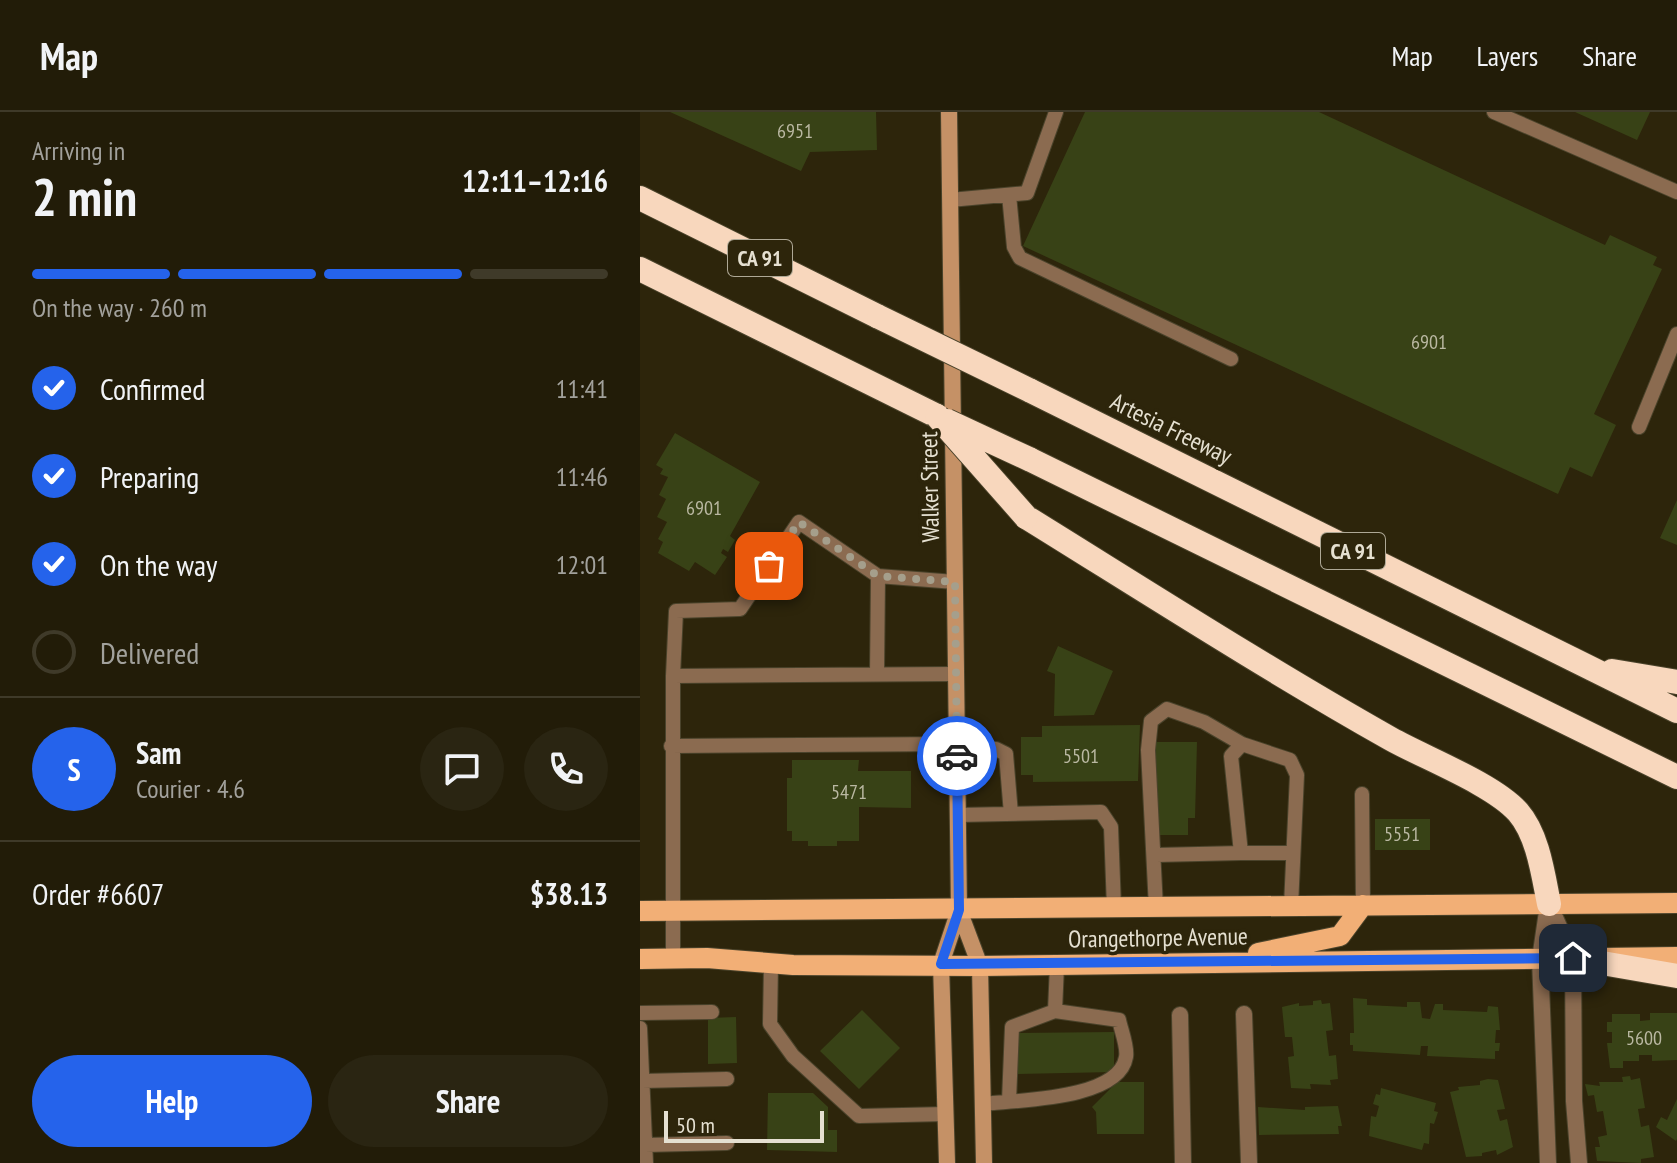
<!DOCTYPE html>
<html lang="en">
<head>
<meta charset="utf-8">
<style>
  :root { --surface:#221c08; --page:#2a2512; --text:#f1f3f6; --muted:#a2a19c; --line:#3f3a29; --accent:#2563eb }
  body { margin:0; font-family:"PT Sans Narrow",sans-serif; background:var(--page); color:var(--text); height:100vh; display:flex; flex-direction:column; font-size:30px; white-space:nowrap }
  * { box-sizing:border-box; margin:0 }
  p { font-size:26px; color:var(--muted) }
  .icon { flex:none; width:44px; height:44px; fill:none; stroke:currentColor; stroke-width:2; stroke-linecap:round; stroke-linejoin:round }
  .map { position:relative; flex:1; overflow:hidden }
  .details { display:flex; flex-direction:column; background:var(--surface); width:640px }
  .details>* { flex:none }
  .scale { position:absolute; left:24px; bottom:20px; width:160px; box-sizing:border-box; padding-left:8px; border:4px solid #e5e0d1; border-top:0; font-size:22px; line-height:28px; white-space:nowrap; color:#e5e0d1; -webkit-text-stroke:6px #2d250b; paint-order:stroke }
  .pin { position:absolute; display:grid; place-items:center; width:68px; height:68px; color:#fff; margin:-34px; border-radius:16px; box-shadow:0 4px 12px #0006 }
  .courier { position:absolute; display:grid; place-items:center; width:80px; height:80px; margin:-40px; border:6px solid #2563eb; border-radius:50%; background:#fff; color:#222; box-shadow:0 2px 10px #0007 }
  .headline em { font-style:normal; font-weight:600 }
  .headline div { display:flex; flex-direction:column-reverse }
  .headline { display:flex; align-items:center; justify-content:space-between; height:136px; padding:0 32px }
  h1 { font-size:52px; font-weight:600; line-height:60px }
  .bar { display:grid; grid-template-columns:repeat(4,1fr); gap:12px 8px; align-content:center; height:96px; padding:0 32px }
  .bar i { height:10px; border-radius:6px; background:var(--line) }
  .bar .selected { background:var(--accent) }
  .bar p { grid-column:span 4 }
  .line { display:flex; align-items:center; gap:20px; padding:0 32px; border-top:2px solid var(--line) }
  .line div { flex:1 }
  .round { display:grid; place-items:center; flex:none; width:84px; height:84px; border-radius:42px; background:var(--page) }
  ol { padding:0 32px; list-style:none }
  li { display:flex; align-items:center; gap:24px; height:88px }
  li p { margin-inline-start:auto }
  li .icon { padding:8px; border-radius:50%; background:var(--accent); color:#fff; stroke-width:4 }
  li:last-child { color:var(--muted) }
  li i { width:44px; height:44px; border:4px solid var(--line); border-radius:50% }
  .cta { display:flex; gap:16px; margin-top:auto; padding:16px 32px }
  .cta a { flex:1; height:92px; border-radius:48px; background:var(--accent); color:#fff; font-size:32px; font-weight:600; line-height:92px; text-align:center }
  .cta a+a { background:var(--page); color:var(--text) }
  header { display:flex; align-items:center; gap:48px; box-sizing:border-box; height:112px; padding:0 40px; background:var(--surface); border-bottom:2px solid var(--line) }
  header strong { font-size:38px }
  nav { display:flex; gap:44px; margin-inline-start:auto; font-size:28px }
  main { display:flex; flex:1; min-height:0 }
  .map>svg:first-child { display:block }
</style>
</head>
<body>
<header>
<strong>Map</strong>
<nav><a>Map</a><a>Layers</a><a>Share</a></nav>
</header>
<main>
<section class="details">
<div class="headline"><div><h1>2 min</h1><p>Arriving in</p></div><em>12:11–12:16</em></div>
<div class="bar"><i class="selected"></i><i class="selected"></i><i class="selected"></i><i></i><p>On the way · 260 m</p></div>
<ol>
<li><svg class="icon" aria-label="check" viewBox="0 0 24 24"><path d="M5 12l5 5 9-10"/></svg>Confirmed<p>11:41</p></li>
<li><svg class="icon" aria-label="check" viewBox="0 0 24 24"><path d="M5 12l5 5 9-10"/></svg>Preparing<p>11:46</p></li>
<li><svg class="icon" aria-label="check" viewBox="0 0 24 24"><path d="M5 12l5 5 9-10"/></svg>On the way<p>12:01</p></li>
<li><i></i>Delivered</li>
</ol>
<div class="line" style="height:144px"><b class="round" style="background:var(--accent);color:#fff">S</b><div><b>Sam</b><p>Courier · 4.6</p></div><a class="round"><svg class="icon" aria-label="chat" viewBox="0 0 24 24"><path d="M4 5h16v11H9l-5 4z"/></svg></a><a class="round"><svg class="icon" aria-label="phone" viewBox="0 0 24 24"><path d="M5 4h4l2 5-3 2q2 4 5 5l2-3 5 2v4C11 20 4 13 5 4z"/></svg></a></div>
<div class="line" style="height:104px"><div>Order #6607</div><b>$38.13</b></div>
<div class="cta"><a>Help</a><a>Share</a></div>
</section>
<div class="map">
<svg width="1037" height="1051" viewBox="0 0 1037 1051">
  <rect width="100%" height="100%" fill="#2d250b"/>
  <path fill="#384216" d="M30 0H236L237 38 170 40 161 59Z
    M445 0H679L965 133 970 123 1017 145 1013 153 1022 157 954 302 976 313 952 365 930 355 918 382 383 134Z
    M935 0H1010L997 28Z
    M35 321 120 370 90 424 95 428 88 440 83 437 81 441 87 445 75 463 55 450 49 459 18 441 23 430 18 427 27 410 17 405 26 387 19 383 28 365 20 362 23 357 16 353Z
    M1037 388V433L1020 426Z
    M418 534 473 559 454 603 414 604 415 562 407 559Z
    M500 613 498 669 393 670V663H381V625H402V614Z
    M510 630H557L555 706H548V723H519V706H514Z
    M152 648H219L218 659H271V696L219 695V729H197V734H168V729H152V719H147V666H152Z
    M735 707H790V738H735Z
    M713 886 727 887V893L767 895V890H780L782 906 790 907 795 892H803V898L847 900 848 894 858 895 860 918H856L855 931H860L859 939H855V947L787 944 788 934H781L780 943 713 939V933H710V921H714Z
    M681 888 682 892 690 891 693 918 686 919 689 944 696 943 698 967 690 968 691 973 670 972 671 977 651 976 648 945 654 944 652 925H645L642 895 659 891V894L673 893V889Z
    M222 898 260 936 219 977 180 939Z
    M1010 901H1037V948L1012 949V943H999V949H983V956H970L967 931H972V920H967V910H972V902H1000V909L1010 908Z
    M96 905 97 951 68 952V906Z
    M474 920V960L377 962V921Z
    M990 964 991 968 1000 966 1005 996 998 997 1001 1015 1009 1013 1014 1045 1001 1047V1051L957 1049 955 1035H960L958 1025 967 1023 963 999 957 1000 954 983 948 984 945 972 960 974 959 970H983L982 965Z
    M848 967 858 968 865 997 857 998 860 1009 867 1007 873 1035 857 1043 856 1038 842 1041V1044L826 1045 810 980 819 978 818 975 840 973V969Z
    M477 970H504V1022H457L456 1000 452 995Z
    M741 976 796 991 794 999 798 1000 794 1012 790 1011 789 1032 784 1031 782 1038 729 1024 731 1004 736 1005 739 994 733 992 736 982 740 983Z
    M128 981H173L188 995V1018H197V1040L127 1038Z
    M1037 987V1027L1036 1029 1016 1015 1021 1005 1027 1008Z
    M698 994 702 1014H698L699 1022 619 1023 618 995 665 998V995Z"/>
  <g fill="none" stroke-linecap="round" stroke-linejoin="round">
    <g stroke="#4a432b" stroke-width="16">
      <path id="service" d="M854 0 1037 80
        M369 83 374 135 380 146 591 247
        M310 88 387 81 416 0
        M999 315 1037 222
        M315 470 238 464 159 410 100 497 36 499 33 564 316 562
        M237 562 238 464
        M33 564V846
        M31 634 317 632
        M317 637H356L366 642 371 702
        M722 682 723 793
        M318 703 461 700 471 715 474 796
        M516 743 601 741
        M651 794 657 663 650 648 602 632 591 644 601 741H652
        M516 796 508 638 511 609 527 597 564 610 602 632
        M131 851 130 912 153 944 219 1004 306 1002
        M0 901 72 900
        M0 916 6 1051
        M2 969 87 967
        M369 989 372 915 415 899 417 853
        M343 992C377 988 479 988 486 945 488 935 481 918 479 908L415 899
        M5 1033 87 1031"/>
    </g>
    <g stroke="#4a432b" stroke-width="18">
      <path id="minor" d="M909 792 933 846 934 989 939 1051
        M604 902 609 1051
        M540 903 543 1051
        M908 1051 900 847 908 793"/>
    </g>
    <g stroke="#4a432b" stroke-width="18">
      <path id="secondary" d="M319 798 340 854 344 1051
        M307 1051 301 852 319 798 309 0"/>
    </g>
    <g stroke="#4a432b" stroke-width="22">
      <path id="primary" d="M0 799 1037 791
        M618 841 700 824 723 793
        M0 847 67 846 153 853 340 854 1037 845"/>
    </g>
    <g stroke="#4a432b" stroke-width="26">
      <path id="motorway" d="M0 86 239 205
        M0 157 297 304
        M389 278 1037 599
        M389 347 1037 665
        M386 405C507 480 627 557 751 627 785 646 853 672 878 700 898 723 903 762 909 792
        M972 559 1037 570
        M933 846 1037 864"/>
    </g>
    <use href="#service" stroke="#8b6b50" stroke-width="14"/>
    <use href="#minor" stroke="#8b6b50" stroke-width="16"/>
    <use href="#secondary" stroke="#c59166" stroke-width="16"/>
    <use href="#primary" stroke="#f2af76" stroke-width="20"/>
    <use href="#motorway" stroke="#f8d7bd" stroke-width="24"/>
    <g stroke="#4a432b" stroke-width="26" stroke-linecap="butt">
      <path id="motorway-bridge" d="M239 205 389 278
        M297 304 386 405
        M307 309 389 347"/>
    </g>
    <use href="#motorway-bridge" stroke="#f8d7bd" stroke-width="24"/>
  </g>
  <g fill="none" stroke-linecap="round" stroke-linejoin="round">
    <path stroke="#a59f8c" stroke-width="8" stroke-dasharray="0 14.4" d="M129 454 159 410 238 464 315 470 317 644"/>
    <path stroke="#2563eb" stroke-width="10" d="M317 644 319 798 301 852 933 846"/>
  </g>
  <g text-anchor="middle" stroke-width="7" stroke-linejoin="round" paint-order="stroke">
    <g font-size="20" fill="#bab8a2">
      <text x="155" y="26">6951</text>
      <text x="789" y="237">6901</text>
      <text x="64" y="403">6901</text>
      <text x="441" y="651">5501</text>
      <text x="209" y="687">5471</text>
      <text x="762" y="729">5551</text>
      <text x="1004" y="933">5600</text>
    </g>
    <g fill="#2d250b" stroke="#aea896" stroke-width="2">
      <rect x="88" y="128" width="64" height="36" rx="6"/>
      <rect x="681" y="421" width="64" height="36" rx="6"/>
    </g>
    <g font-size="22" font-weight="bold" fill="#e5e0d1">
      <text x="120" y="154">CA 91</text>
      <text x="713" y="447">CA 91</text>
    </g>
    <g font-size="24" fill="#e5e0d1" stroke="#2d250b">
      <text transform="translate(531 317) rotate(26)" y="8">Artesia Freeway</text>
      <text transform="translate(290 375) rotate(-91)" y="8">Walker Street</text>
      <text transform="translate(518 826) rotate(-1)" y="8">Orangethorpe Avenue</text>
    </g>
  </g>
</svg>
<div class="scale">50 m</div>
<div class="pin" style="left:129px;top:454px;background:#ea580c"><svg class="icon" aria-label="bag" viewBox="0 0 24 24"><path d="M5 8h14l-1 12H6zM9 8a3 3 0 0 1 6 0"/></svg></div>
<div class="pin" style="left:933px;top:846px;background:#1f2937"><svg class="icon" aria-label="home" viewBox="0 0 24 24"><path d="M3 11l9-7 9 7M6 9v11h12V9"/></svg></div>
<div class="courier" style="left:317px;top:644px"><svg class="icon" aria-label="car" viewBox="0 0 24 24"><path d="M5 17H2v-5l4-1 3-4h7l3 4 3 1v5h-3M9 17h6M6 11h13"/><circle cx="7" cy="17" r="2"/><circle cx="17" cy="17" r="2"/></svg></div>
</div>
</main>
</body>
</html>
